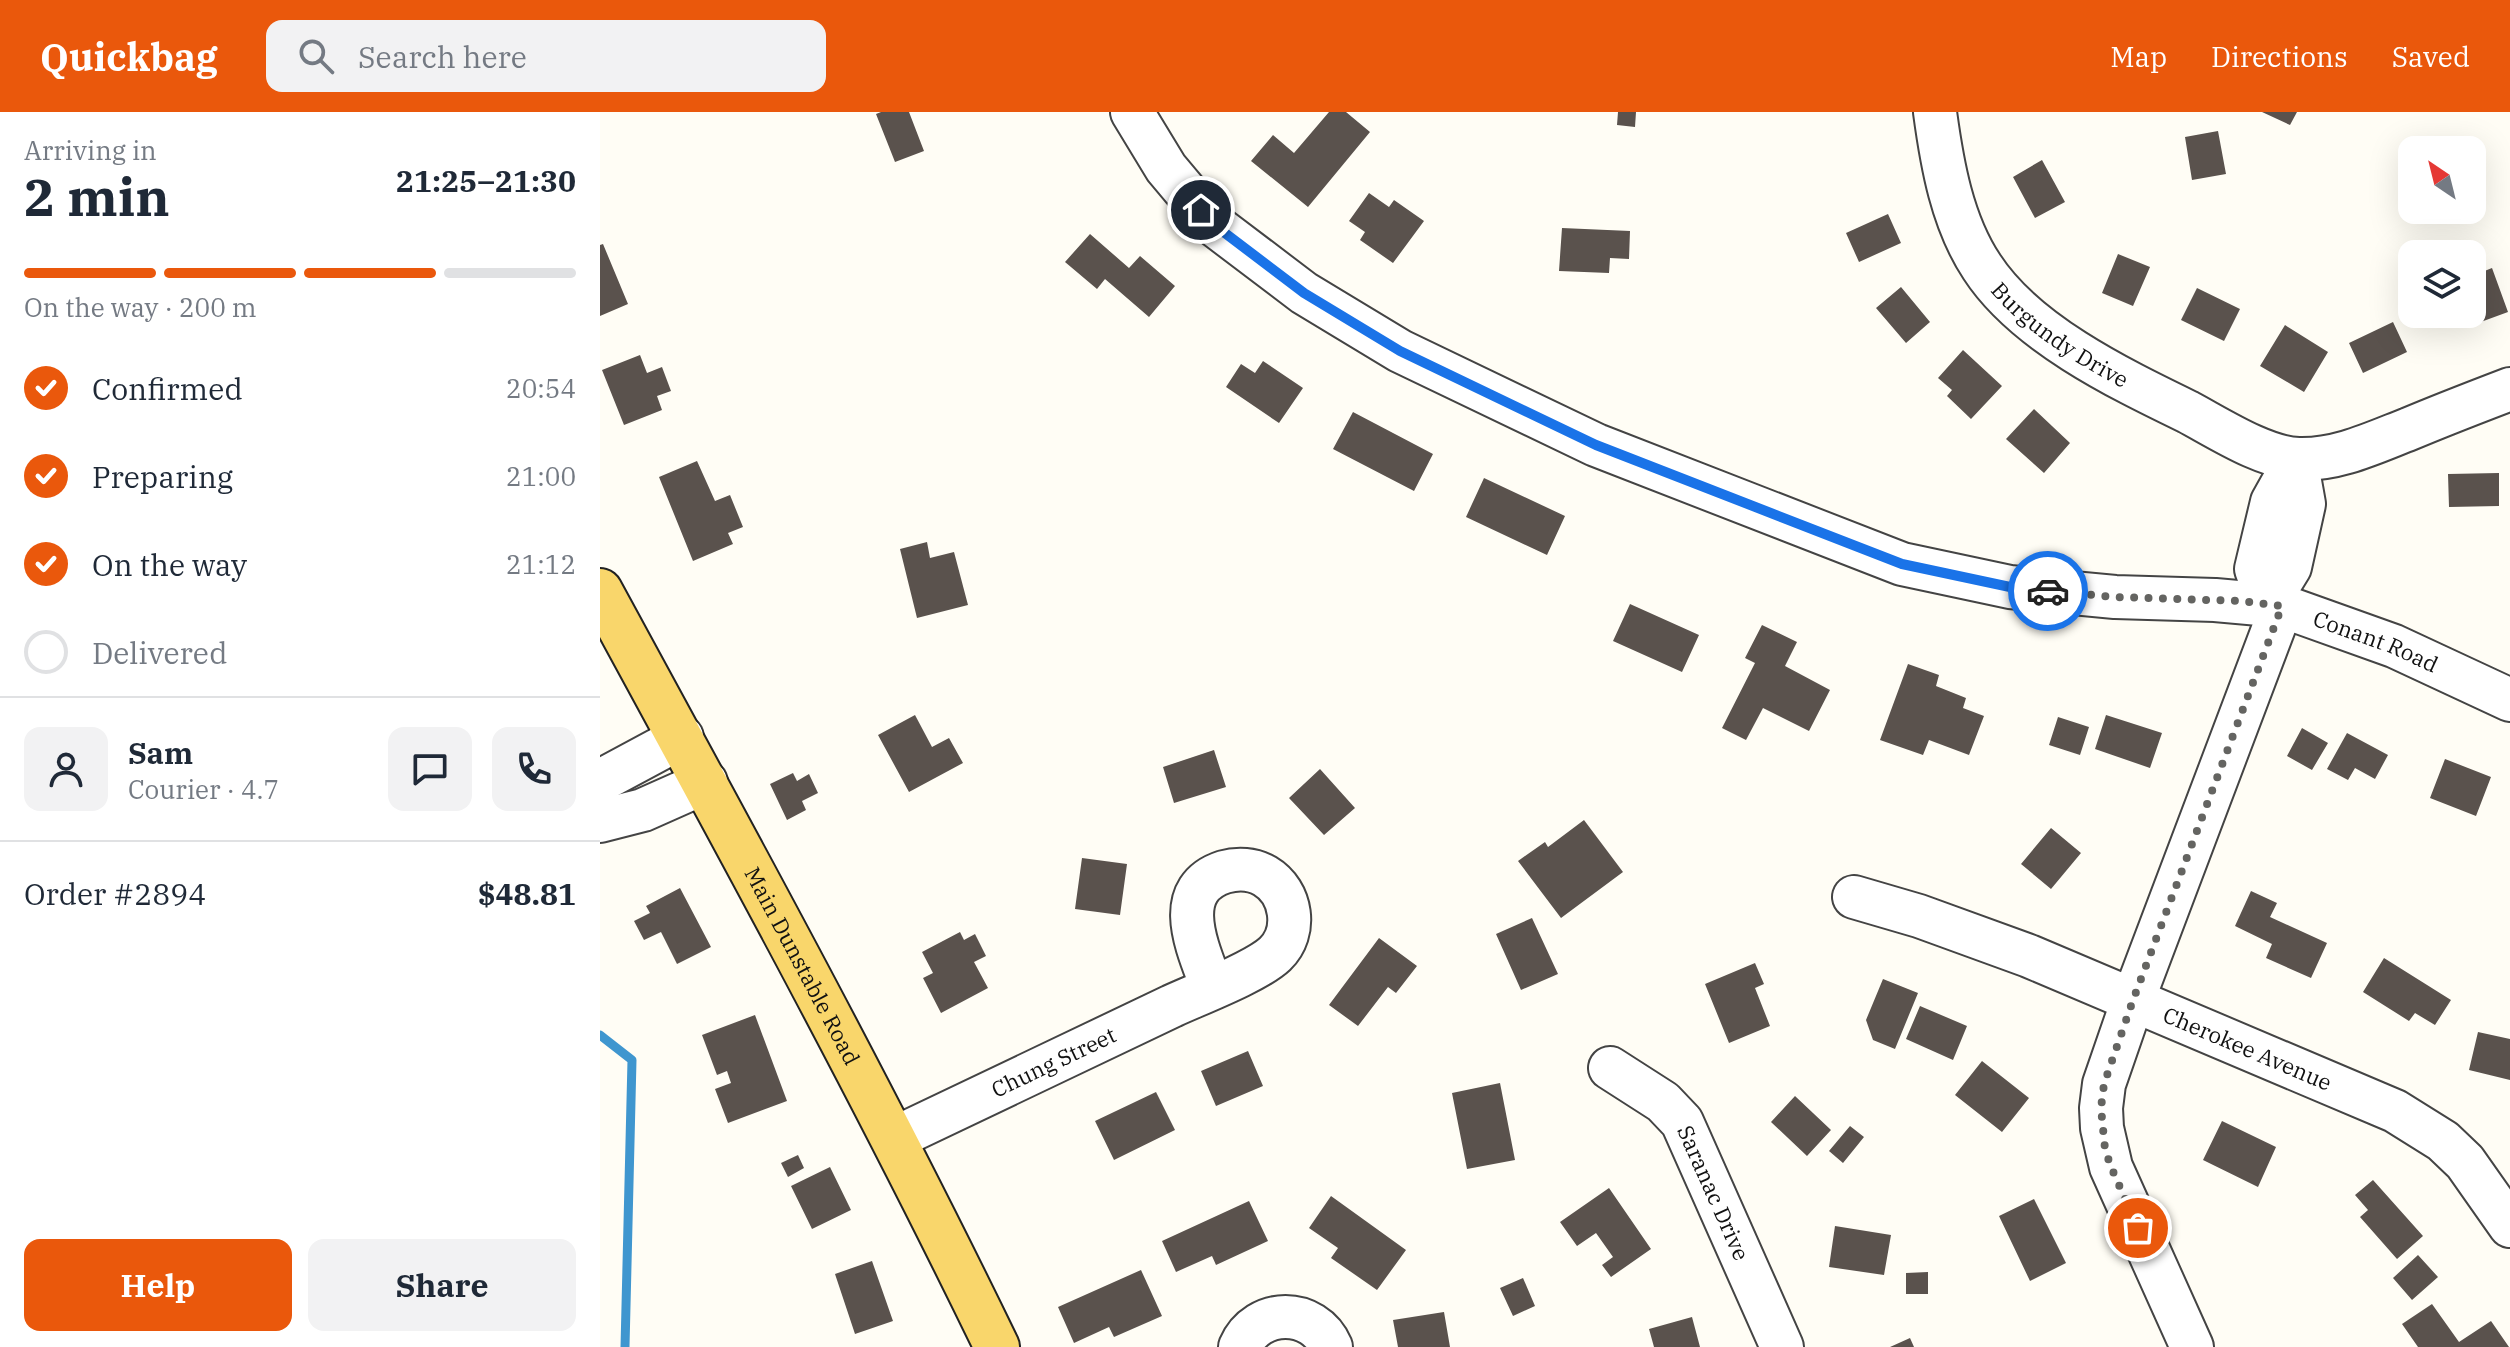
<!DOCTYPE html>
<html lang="en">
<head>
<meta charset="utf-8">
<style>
  :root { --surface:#fff; --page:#f2f2f3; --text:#1f2937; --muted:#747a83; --line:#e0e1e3; --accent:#ea580c }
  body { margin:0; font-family:"IBM Plex Serif",serif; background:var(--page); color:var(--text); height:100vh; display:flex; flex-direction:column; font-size:30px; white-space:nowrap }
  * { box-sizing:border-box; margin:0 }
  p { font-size:26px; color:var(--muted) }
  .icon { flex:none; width:44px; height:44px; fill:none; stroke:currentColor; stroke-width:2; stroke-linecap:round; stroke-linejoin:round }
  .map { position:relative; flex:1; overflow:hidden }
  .panel { display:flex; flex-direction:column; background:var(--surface); width:600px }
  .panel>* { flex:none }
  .needle { width:52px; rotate:325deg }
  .buttons { position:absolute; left:1798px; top:24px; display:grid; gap:16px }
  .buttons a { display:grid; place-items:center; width:88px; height:88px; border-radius:16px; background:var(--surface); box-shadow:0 8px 32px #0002; font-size:40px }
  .pin { position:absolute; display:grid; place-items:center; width:68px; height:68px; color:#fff; margin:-34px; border:4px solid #fff; border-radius:50%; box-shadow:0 2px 8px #0007 }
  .courier { position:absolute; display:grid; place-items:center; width:80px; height:80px; margin:-40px; border:6px solid #1a73e8; border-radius:50%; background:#fff; color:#222; box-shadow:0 2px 10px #0007 }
  .summary em { font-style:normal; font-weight:700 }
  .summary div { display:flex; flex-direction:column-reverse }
  .summary { display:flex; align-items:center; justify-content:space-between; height:136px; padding:0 24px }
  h1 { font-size:52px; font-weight:700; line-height:60px }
  .bar { display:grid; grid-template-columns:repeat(4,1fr); gap:12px 8px; align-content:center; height:96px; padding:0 24px }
  .bar i { height:10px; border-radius:6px; background:var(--line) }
  .bar .on { background:var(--accent) }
  .bar p { grid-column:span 4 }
  .line { display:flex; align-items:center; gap:20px; padding:0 24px; border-top:2px solid var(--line) }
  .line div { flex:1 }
  .round { display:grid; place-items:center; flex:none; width:84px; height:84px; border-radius:16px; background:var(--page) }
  ol { padding:0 24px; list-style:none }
  li { display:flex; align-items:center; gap:24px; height:88px }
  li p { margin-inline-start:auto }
  li .icon { padding:8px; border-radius:50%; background:var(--accent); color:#fff; stroke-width:4 }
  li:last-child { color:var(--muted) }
  li i { width:44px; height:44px; border:4px solid var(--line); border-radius:50% }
  .primary-button { display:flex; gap:16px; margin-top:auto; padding:16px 24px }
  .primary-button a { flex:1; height:92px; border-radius:16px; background:var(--accent); color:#fff; font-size:32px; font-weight:700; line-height:92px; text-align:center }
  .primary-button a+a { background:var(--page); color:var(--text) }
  header { display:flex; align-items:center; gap:48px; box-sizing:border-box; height:112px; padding:0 40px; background:var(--accent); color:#fff }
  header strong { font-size:38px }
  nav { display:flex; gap:44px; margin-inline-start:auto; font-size:28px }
  .search { width:560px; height:72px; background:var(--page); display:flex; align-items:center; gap:20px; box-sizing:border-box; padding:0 28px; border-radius:16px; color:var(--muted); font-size:30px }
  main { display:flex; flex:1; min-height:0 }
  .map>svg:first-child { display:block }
</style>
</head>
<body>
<header>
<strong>Quickbag</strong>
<div class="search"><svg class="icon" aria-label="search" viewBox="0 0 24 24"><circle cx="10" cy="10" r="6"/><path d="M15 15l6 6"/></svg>Search here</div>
<nav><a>Map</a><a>Directions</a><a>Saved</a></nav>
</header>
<main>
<section class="panel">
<div class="summary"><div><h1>2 min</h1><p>Arriving in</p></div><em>21:25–21:30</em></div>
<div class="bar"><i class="on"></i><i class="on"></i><i class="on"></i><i></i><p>On the way · 200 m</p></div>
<ol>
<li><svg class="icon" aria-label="check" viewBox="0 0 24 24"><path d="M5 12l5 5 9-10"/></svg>Confirmed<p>20:54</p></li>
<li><svg class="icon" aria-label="check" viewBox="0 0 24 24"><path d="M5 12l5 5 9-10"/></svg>Preparing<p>21:00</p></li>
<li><svg class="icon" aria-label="check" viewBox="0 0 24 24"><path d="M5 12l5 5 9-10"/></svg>On the way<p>21:12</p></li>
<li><i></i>Delivered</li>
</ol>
<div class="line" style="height:144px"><a class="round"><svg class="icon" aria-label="person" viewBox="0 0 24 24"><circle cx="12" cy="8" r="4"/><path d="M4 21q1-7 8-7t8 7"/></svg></a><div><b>Sam</b><p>Courier · 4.7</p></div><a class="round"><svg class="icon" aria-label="chat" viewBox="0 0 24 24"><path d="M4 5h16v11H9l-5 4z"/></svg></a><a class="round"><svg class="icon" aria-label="phone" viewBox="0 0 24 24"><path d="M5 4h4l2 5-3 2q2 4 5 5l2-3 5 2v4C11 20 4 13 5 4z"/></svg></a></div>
<div class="line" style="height:104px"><div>Order #2894</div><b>$48.81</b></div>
<div class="primary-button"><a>Help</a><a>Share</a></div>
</section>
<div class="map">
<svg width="1910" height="1235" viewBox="0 0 1910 1235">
  <rect width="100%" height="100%" fill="#fffdf5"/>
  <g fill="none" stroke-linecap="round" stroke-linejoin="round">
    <path stroke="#3f96cf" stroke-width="9" d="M0 923 32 948 25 1235"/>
  </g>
  <path fill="#5a524d" d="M281 0H309L324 39 295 50 276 2Z
    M729 0H746L770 20 708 95 651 49 673 23 694 41Z
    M1018 0H1036L1035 15 1017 13Z
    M1662 0H1697L1690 13Z
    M1618 19 1626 62 1592 68 1585 25Z
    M1442 48 1465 90 1435 106 1413 65Z
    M769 81 789 95 794 88 824 109 793 151 760 128 765 120 749 109Z
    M1288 102 1301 131 1259 150 1246 121Z
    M962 116 1030 119 1029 147 1010 146 1009 161 959 159Z
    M490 122 529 156 540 144 575 174 549 205 505 167 497 177 465 150Z
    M3 132 28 192 0 204V133Z
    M1518 142 1550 155 1533 194 1502 181Z
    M1892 156 1908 200 1878 211 1872 193V164Z
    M1301 175 1330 210 1306 231 1276 196Z
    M1597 176 1640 197 1624 229 1581 208Z
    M1793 210 1807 240 1763 261 1749 231Z
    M1685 213 1728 240 1704 280 1660 254Z
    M1363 238 1402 274 1371 307 1347 284 1352 278 1338 266Z
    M40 243 47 261 62 255 71 279 57 284 62 298 24 313 2 258Z
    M663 249 703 276 679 311 626 275 641 252 655 261Z
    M1434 297 1470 331 1444 361 1406 327Z
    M753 300 833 342 814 379 733 337Z
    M97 349 115 389 130 383 143 415 128 421 133 432 93 449 59 365Z
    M1899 361V394L1849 395 1848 362Z
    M884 366 965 404 947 443 866 405Z
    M327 430 330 446 354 440 368 493 317 506 300 437Z
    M1030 492 1099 523 1082 560 1013 529Z
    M1162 513 1197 530 1185 554 1230 578 1209 619 1163 596 1146 628 1122 616 1155 551 1145 546Z
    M1308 552 1339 563 1336 574 1366 586 1363 596 1384 604 1369 643 1329 628 1323 643 1280 628Z
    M315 603 332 635 349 626 363 651 309 680 278 623Z
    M1506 603 1562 621 1550 656 1495 637Z
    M1458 605 1489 615 1480 643 1449 633Z
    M1702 616 1728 631 1712 658 1687 644Z
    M1747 621 1788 643 1775 667 1755 656 1748 668 1727 657Z
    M614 638 626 675 574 691 563 655Z
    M1845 647 1891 665 1876 704 1830 686Z
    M720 657 755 696 724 723 689 686Z
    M193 661 197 669 209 662 218 681 202 689 206 698 187 708 170 672Z
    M984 708 1023 760 961 806 918 749 945 730 948 735Z
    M1451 716 1481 741 1451 777 1421 752Z
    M482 746 527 752 520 803 475 797Z
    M80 776 111 835 77 852 61 820 44 828 34 809 50 801 46 794Z
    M1651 779 1677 791 1670 805 1727 831 1711 866 1666 846 1672 832 1635 814Z
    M932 806 958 862 921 878 896 822Z
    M360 820 364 828 375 822 386 844 374 850 388 876 341 901 323 866 333 861 322 840Z
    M779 826 817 854 796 881 788 875 758 914 729 893Z
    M1784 846 1851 888 1835 913 1815 901 1809 909 1763 880Z
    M1155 851 1164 872 1155 876 1170 914 1129 931 1105 872Z
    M1283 867 1318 881 1295 937 1273 928 1266 908Z
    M1320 894 1367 914 1353 948 1306 927Z
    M155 903 187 989 128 1011 115 977 131 971 127 959 117 963 102 923Z
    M1878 920 1910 927V968L1869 958Z
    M648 939 663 974 616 994 601 959Z
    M1382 949 1429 986 1402 1020 1355 983Z
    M900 971 915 1048 867 1057 852 981Z
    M556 980 575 1018 514 1048 495 1009Z
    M1195 984 1231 1018 1207 1044 1171 1010Z
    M1622 1009 1676 1035 1658 1075 1603 1048Z
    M1250 1014 1264 1025 1243 1051 1229 1039Z
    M198 1043 204 1056 188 1065 181 1051Z
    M230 1055 251 1098 212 1117 191 1074Z
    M1773 1068 1823 1124 1797 1147 1760 1105 1768 1098 1755 1083Z
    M1009 1076 1051 1137 1011 1165 1002 1153 1013 1145 996 1121 977 1134 960 1110Z
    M731 1084 806 1138 777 1178 731 1146 738 1136 709 1116Z
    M1434 1087 1466 1151 1430 1169 1399 1104Z
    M649 1089 668 1129 616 1153 612 1144 576 1160 562 1129Z
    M1235 1114 1291 1123 1284 1163 1229 1155Z
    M1818 1143 1838 1165 1812 1188 1793 1166Z
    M272 1149 293 1209 255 1222 235 1162Z
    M541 1158 562 1204 514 1225 509 1215 474 1231 458 1195Z
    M1328 1160V1182H1306V1161Z
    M923 1166 935 1194 913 1204 900 1176Z
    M1832 1192 1859 1230 1891 1209 1909 1235H1818L1802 1212Z
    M844 1200 850 1235H798L793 1208Z
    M1092 1205 1100 1235H1054L1049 1217Z
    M1310 1226 1314 1235H1290Z"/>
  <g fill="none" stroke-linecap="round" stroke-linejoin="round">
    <g stroke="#444" stroke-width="46">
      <g id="minor">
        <path id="s1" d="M532 0 566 56 613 112 704 181 800 239 996 333 1302 452 1410 475 1515 485 1615 488 1682 494 1794 534 1910 588"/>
        <path id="s2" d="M1335 0C1342 52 1352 110 1382 155 1425 221 1518 266 1588 300 1618 316 1664 346 1699 347 1738 348 1773 331 1809 317 1842 303 1876 290 1910 277"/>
        <path d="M1668 491 1656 457 1672 390 1696 347"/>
        <path d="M1668 491 1690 455 1704 392 1696 347"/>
        <path d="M0 669 82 625"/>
        <path d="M0 709 43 698 106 670"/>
        <path id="s3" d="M1254 785 1319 804 1429 844 1795 999 1843 1029 1865 1050 1910 1114"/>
        <path id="s4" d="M1010 956 1063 990 1082 1010 1182 1235"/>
        <path id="s5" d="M293 1027C386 982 479 938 572 894 598 882 656 860 675 842 698 820 692 780 665 764 653 757 638 756 624 760 569 778 599 839 612 875"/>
        <path d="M640 1235C657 1195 714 1195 731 1235"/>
        <path d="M1592 1235 1511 1055 1502 1016 1501 996 1504 972 1533 888 1682 494"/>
      </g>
    </g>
    <g stroke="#222" stroke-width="48">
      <g id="major">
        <path id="s6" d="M0 479C136 729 273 979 397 1235"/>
      </g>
    </g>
    <use href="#minor" stroke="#fff" stroke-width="42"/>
    <use href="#major" stroke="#f9d66b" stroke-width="44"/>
  </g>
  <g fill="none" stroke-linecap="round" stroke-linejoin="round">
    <path stroke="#646461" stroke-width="8" stroke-dasharray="0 14.4" d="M1448 479 1515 485 1641 489 1682 494 1533 888 1504 972 1501 996 1505 1037 1511 1055 1538 1116"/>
    <path stroke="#1a73e8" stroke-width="10" d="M601 98 613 112 704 181 800 239 996 333 1302 452 1410 475 1448 479"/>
  </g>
  <g text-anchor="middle" stroke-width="8" stroke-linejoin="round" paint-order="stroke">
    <g font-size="22" fill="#111" stroke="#fff">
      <text dy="8" stroke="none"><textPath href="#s2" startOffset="268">Burgundy Drive</textPath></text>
      <text dy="8" stroke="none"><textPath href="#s1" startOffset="1394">Conant Road</textPath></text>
      <text dy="8" stroke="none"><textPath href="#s6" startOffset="426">Main Dunstable Road</textPath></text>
      <text dy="8" stroke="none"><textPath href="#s3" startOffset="422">Cherokee Avenue</textPath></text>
      <text dy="8" stroke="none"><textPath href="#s5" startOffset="178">Chung Street</textPath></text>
      <text dy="8" stroke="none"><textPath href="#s4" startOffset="168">Saranac Drive</textPath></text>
    </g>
  </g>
</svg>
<div class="buttons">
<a><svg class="needle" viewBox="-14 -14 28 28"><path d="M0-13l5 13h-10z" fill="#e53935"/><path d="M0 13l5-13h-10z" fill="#747a83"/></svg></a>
<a><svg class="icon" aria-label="layers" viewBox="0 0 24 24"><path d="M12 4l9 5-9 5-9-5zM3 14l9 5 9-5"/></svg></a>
</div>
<div class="pin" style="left:1538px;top:1116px;background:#ea580c"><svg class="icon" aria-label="bag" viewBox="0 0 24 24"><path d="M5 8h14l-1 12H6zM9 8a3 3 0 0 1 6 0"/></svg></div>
<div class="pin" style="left:601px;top:98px;background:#1f2937"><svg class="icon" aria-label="home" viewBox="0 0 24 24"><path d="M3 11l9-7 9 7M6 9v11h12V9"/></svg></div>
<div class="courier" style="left:1448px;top:479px"><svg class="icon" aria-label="car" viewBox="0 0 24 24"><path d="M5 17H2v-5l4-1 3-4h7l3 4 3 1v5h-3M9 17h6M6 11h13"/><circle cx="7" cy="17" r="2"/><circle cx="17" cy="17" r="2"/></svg></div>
</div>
</main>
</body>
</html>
